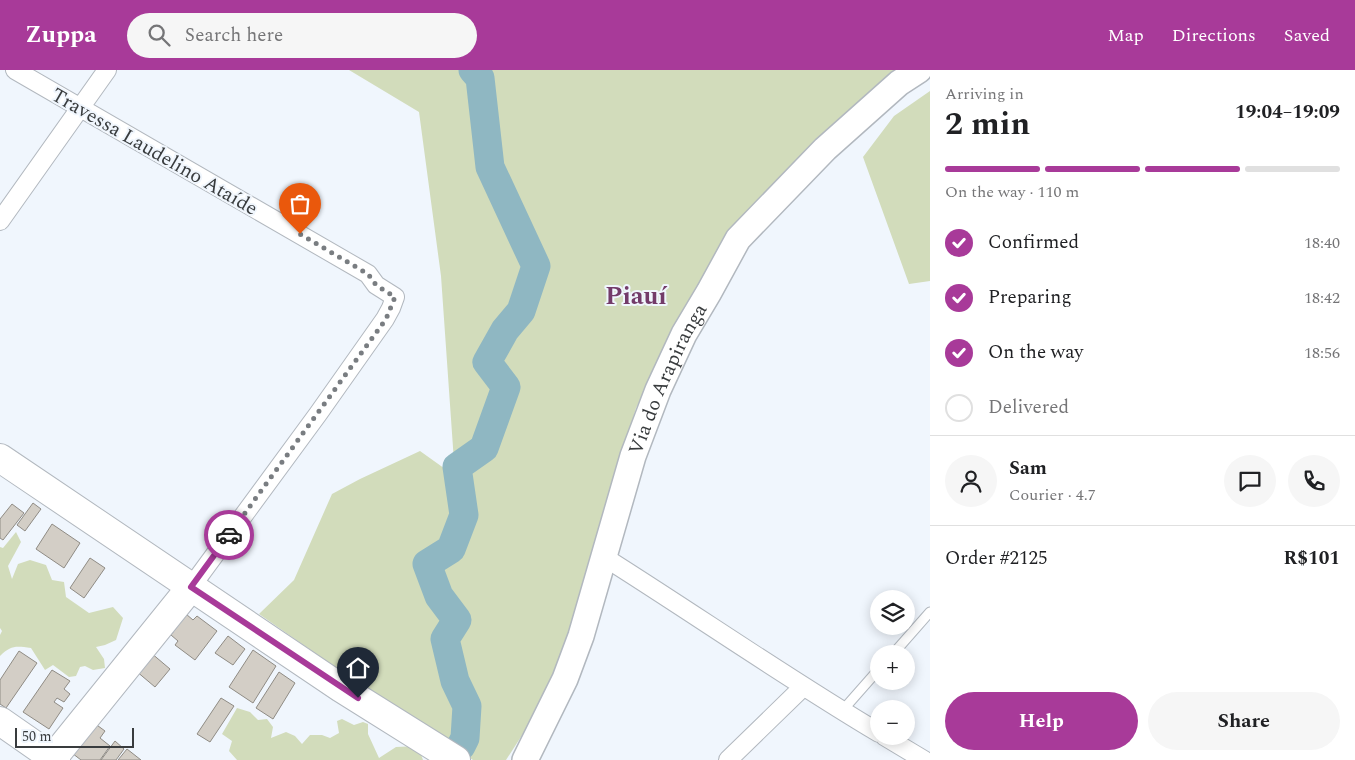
<!DOCTYPE html>
<html lang="en">
<head>
<meta charset="utf-8">
<style>
  :root { --surface:#fff; --page:#f6f6f6; --text:#202124; --muted:#757577; --line:#e0e0e0; --accent:#a83a99 }
  body { margin:0; font-family:Spectral,serif; background:var(--page); color:var(--text); height:100vh; display:flex; flex-direction:column; font-size:19px; white-space:nowrap }
  * { box-sizing:border-box; margin:0 }
  p { font-size:16px; color:var(--muted) }
  .icon { flex:none; width:28px; height:28px; fill:none; stroke:currentColor; stroke-width:2; stroke-linecap:round; stroke-linejoin:round }
  .map { position:relative; flex:1; overflow:hidden }
  .details { display:flex; flex-direction:column; background:var(--surface); width:425px }
  .details>* { flex:none }
  .fabs { position:absolute; left:870px; top:520px; display:grid; gap:10px }
  .fabs a { display:grid; place-items:center; width:45px; height:45px; border-radius:50%; background:var(--surface); box-shadow:0 2px 12px #0003; font-size:25px }
  .scale { position:absolute; left:15px; bottom:12px; width:119px; box-sizing:border-box; padding-left:5px; border:2px solid #393c3e; border-top:0; font-size:14px; line-height:18px; white-space:nowrap; color:#393c3e; -webkit-text-stroke:4px #f0f6fd; paint-order:stroke }
  .pin { position:absolute; display:grid; place-items:center; width:42px; height:42px; color:#fff; margin:-51px -21px; border-radius:50% 50% 50% 0; rotate:-45deg; box-shadow:0 0 5px #0007 }
  .pin .icon { rotate:45deg }
  .courier { position:absolute; display:grid; place-items:center; width:50px; height:50px; margin:-25px; border:4px solid #a83a99; border-radius:50%; background:#fff; color:#222; box-shadow:0 1px 6px #0007 }
  .head em { font-style:normal; font-weight:700 }
  .head div { display:flex; flex-direction:column-reverse }
  .head { display:flex; align-items:center; justify-content:space-between; height:85px; padding:0 15px }
  h1 { font-size:32px; font-weight:700; line-height:38px }
  .bar { display:grid; grid-template-columns:repeat(4,1fr); gap:8px 5px; align-content:center; height:60px; padding:0 15px }
  .bar i { height:6px; border-radius:4px; background:var(--line) }
  .bar .active { background:var(--accent) }
  .bar p { grid-column:span 4 }
  .line { display:flex; align-items:center; gap:12px; padding:0 15px; border-top:1px solid var(--line) }
  .line div { flex:1 }
  .round { display:grid; place-items:center; flex:none; width:52px; height:52px; border-radius:26px; background:var(--page) }
  ol { padding:0 15px; list-style:none }
  li { display:flex; align-items:center; gap:15px; height:55px }
  li p { margin-inline-start:auto }
  li .icon { padding:5px; border-radius:50%; background:var(--accent); color:#fff; stroke-width:4 }
  li:last-child { color:var(--muted) }
  li i { width:28px; height:28px; border:2px solid var(--line); border-radius:50% }
  .action { display:flex; gap:10px; margin-top:auto; padding:10px 15px }
  .action a { flex:1; height:58px; border-radius:30px; background:var(--accent); color:#fff; font-size:20px; font-weight:700; line-height:58px; text-align:center }
  .action a+a { background:var(--page); color:var(--text) }
  header { display:flex; align-items:center; gap:30px; box-sizing:border-box; height:70px; padding:0 25px; background:var(--accent); color:#fff }
  header strong { font-size:24px }
  nav { display:flex; gap:28px; margin-inline-start:auto; font-size:18px }
  .search { width:350px; height:45px; background:var(--page); display:flex; align-items:center; gap:12px; box-sizing:border-box; padding:0 18px; border-radius:28px; color:var(--muted); font-size:19px }
  main { display:flex; flex:1; min-height:0 }
  .map>svg:first-child { display:block }
</style>
</head>
<body>
<header>
<strong>Zuppa</strong>
<div class="search"><svg class="icon" aria-label="search" viewBox="0 0 24 24"><circle cx="10" cy="10" r="6"/><path d="M15 15l6 6"/></svg>Search here</div>
<nav><a>Map</a><a>Directions</a><a>Saved</a></nav>
</header>
<main>
<div class="map">
<svg width="930" height="690" viewBox="0 0 930 690">
  <rect width="100%" height="100%" fill="#f0f6fd"/>
  <path fill="#d2dcbb" d="M349 0H904L863 28 708 201 636 338 555 614 506 690H473L408 648 259 544 294 510 332 424 360 409 420 381 455 406 441 206 419 42Z
    M930 21V211L909 214 863 87 894 46Z
    M16 462 21 472 8 496 12 509 18 494 30 490 46 495 52 510 64 512 66 527 89 543 113 537 123 548 116 570 105 575 96 577 104 589 105 598 93 600 85 596 80 597 76 606 69 607 53 595 45 600 31 578C16 576 11 575 0 586V565L2 561 0 558V477L3 478Z
    M237 638 250 642 258 650 267 649 273 657 271 668 286 662 295 666 302 674 310 665H322L330 668 339 663 337 651 342 649 354 655 363 652 368 654V664L379 688 396 677 418 676 423 690H237L229 681 232 671 222 664Z"/>
  <g fill="none" stroke-linecap="round" stroke-linejoin="round">
    <path stroke="#8fb7c2" stroke-width="29" d="M461 676 465 668 467 636 455 611 445 569 457 550 439 526 427 494 451 479 464 445 457 397 484 378 506 317 487 292 505 260 521 241 536 196 490 97 480 8 473 0"/>
  </g>
  <path fill="#d3cec6" stroke="#8f8b84" d="M33 433 41 439 25 461 17 455Z
    M12 434 24 443 3 470 0 468V449Z
    M52 454 80 473 64 498 36 479Z
    M90 488 105 498 84 528 70 518Z
    M186 544 193 550 197 546 217 561 195 590 175 575 178 571 171 565Z
    M228 566 245 579 233 595 215 583Z
    M144 577 170 599 155 617 129 595Z
    M253 580 276 596 253 633 229 617Z
    M19 581 37 593 6 638 0 634V610Z
    M52 600 70 611 64 619 70 624 64 632 57 628 54 632 63 638 49 659 23 642Z
    M279 602 295 613 273 649 256 638Z
    M221 628 234 636 210 672 197 664Z
    M90 650 105 661 100 668 110 676 100 690H81L68 680Z
    M115 671 124 679 116 690H101Z
    M127 679 141 690H118Z"/>
  <g fill="none" stroke-linecap="round" stroke-linejoin="round">
    <g stroke="#b2b8bf" stroke-width="11">
      <path id="lane" d="M893 584 930 542
        M842 641 879 599"/>
    </g>
    <g stroke="#b2b8bf" stroke-width="20">
      <path id="street" d="M15 0 368 204 376 215 395 227 391 238 385 249 318 344 191 517
        M0 151 107 0
        M604 487C696 545 785 607 879 663
        M884 666 924 690
        M728 690 803 617"/>
    </g>
    <g stroke="#b2b8bf" stroke-width="28">
      <g id="secondary">
        <path id="s1" d="M525 690 565 609 581 566 633 386 658 320 684 264 709 222 738 169 825 79 899 13 919 0"/>
      </g>
    </g>
    <g stroke="#b2b8bf" stroke-width="30">
      <path id="primary" d="M0 388 341 618 456 690
        M0 651 56 690
        M53 688 191 517"/>
    </g>
    <use href="#lane" stroke="#fff" stroke-width="9"/>
    <use href="#street" stroke="#fff" stroke-width="18"/>
    <use href="#secondary" stroke="#fff" stroke-width="25"/>
    <use href="#primary" stroke="#fff" stroke-width="28"/>
  </g>
  <g fill="none" stroke-linecap="round" stroke-linejoin="round">
    <path stroke="#797d81" stroke-width="5" stroke-dasharray="0 9" d="M229 465 386 249 395 227 376 215 368 204 300 164"/>
    <path stroke="#a83a99" stroke-width="6" d="M229 465 191 517 358 628"/>
  </g>
  <g text-anchor="middle" stroke-width="4" stroke-linejoin="round" paint-order="stroke">
    <g font-size="20" fill="#393c3e" stroke="#f0f6fd">
      <text transform="translate(155 81) rotate(30)" y="7">Travessa Laudelino Ataíde</text>
      <text dy="7" stroke="none"><textPath href="#s1" startOffset="408">Via do Arapiranga</textPath></text>
    </g>
    <g font-size="25" font-weight="bold" fill="#733b69" stroke="#f0f6fd">
      <text x="636" y="234">Piauí</text>
    </g>
  </g>
</svg>
<div class="fabs">
<a><svg class="icon" aria-label="layers" viewBox="0 0 24 24"><path d="M12 4l9 5-9 5-9-5zM3 14l9 5 9-5"/></svg></a>
<a>+</a>
<a>−</a>
</div>
<div class="scale">50 m</div>
<div class="pin" style="left:300px;top:164px;background:#ea580c"><svg class="icon" aria-label="bag" viewBox="0 0 24 24"><path d="M5 8h14l-1 12H6zM9 8a3 3 0 0 1 6 0"/></svg></div>
<div class="pin" style="left:358px;top:628px;background:#1f2937"><svg class="icon" aria-label="home" viewBox="0 0 24 24"><path d="M3 11l9-7 9 7M6 9v11h12V9"/></svg></div>
<div class="courier" style="left:229px;top:465px"><svg class="icon" aria-label="car" viewBox="0 0 24 24"><path d="M5 17H2v-5l4-1 3-4h7l3 4 3 1v5h-3M9 17h6M6 11h13"/><circle cx="7" cy="17" r="2"/><circle cx="17" cy="17" r="2"/></svg></div>
</div>
<section class="details">
<div class="head"><div><h1>2 min</h1><p>Arriving in</p></div><em>19:04–19:09</em></div>
<div class="bar"><i class="active"></i><i class="active"></i><i class="active"></i><i></i><p>On the way · 110 m</p></div>
<ol>
<li><svg class="icon" aria-label="check" viewBox="0 0 24 24"><path d="M5 12l5 5 9-10"/></svg>Confirmed<p>18:40</p></li>
<li><svg class="icon" aria-label="check" viewBox="0 0 24 24"><path d="M5 12l5 5 9-10"/></svg>Preparing<p>18:42</p></li>
<li><svg class="icon" aria-label="check" viewBox="0 0 24 24"><path d="M5 12l5 5 9-10"/></svg>On the way<p>18:56</p></li>
<li><i></i>Delivered</li>
</ol>
<div class="line" style="height:90px"><a class="round"><svg class="icon" aria-label="person" viewBox="0 0 24 24"><circle cx="12" cy="8" r="4"/><path d="M4 21q1-7 8-7t8 7"/></svg></a><div><b>Sam</b><p>Courier · 4.7</p></div><a class="round"><svg class="icon" aria-label="chat" viewBox="0 0 24 24"><path d="M4 5h16v11H9l-5 4z"/></svg></a><a class="round"><svg class="icon" aria-label="phone" viewBox="0 0 24 24"><path d="M5 4h4l2 5-3 2q2 4 5 5l2-3 5 2v4C11 20 4 13 5 4z"/></svg></a></div>
<div class="line" style="height:65px"><div>Order #2125</div><b>R$101</b></div>
<div class="action"><a>Help</a><a>Share</a></div>
</section>
</main>
</body>
</html>
